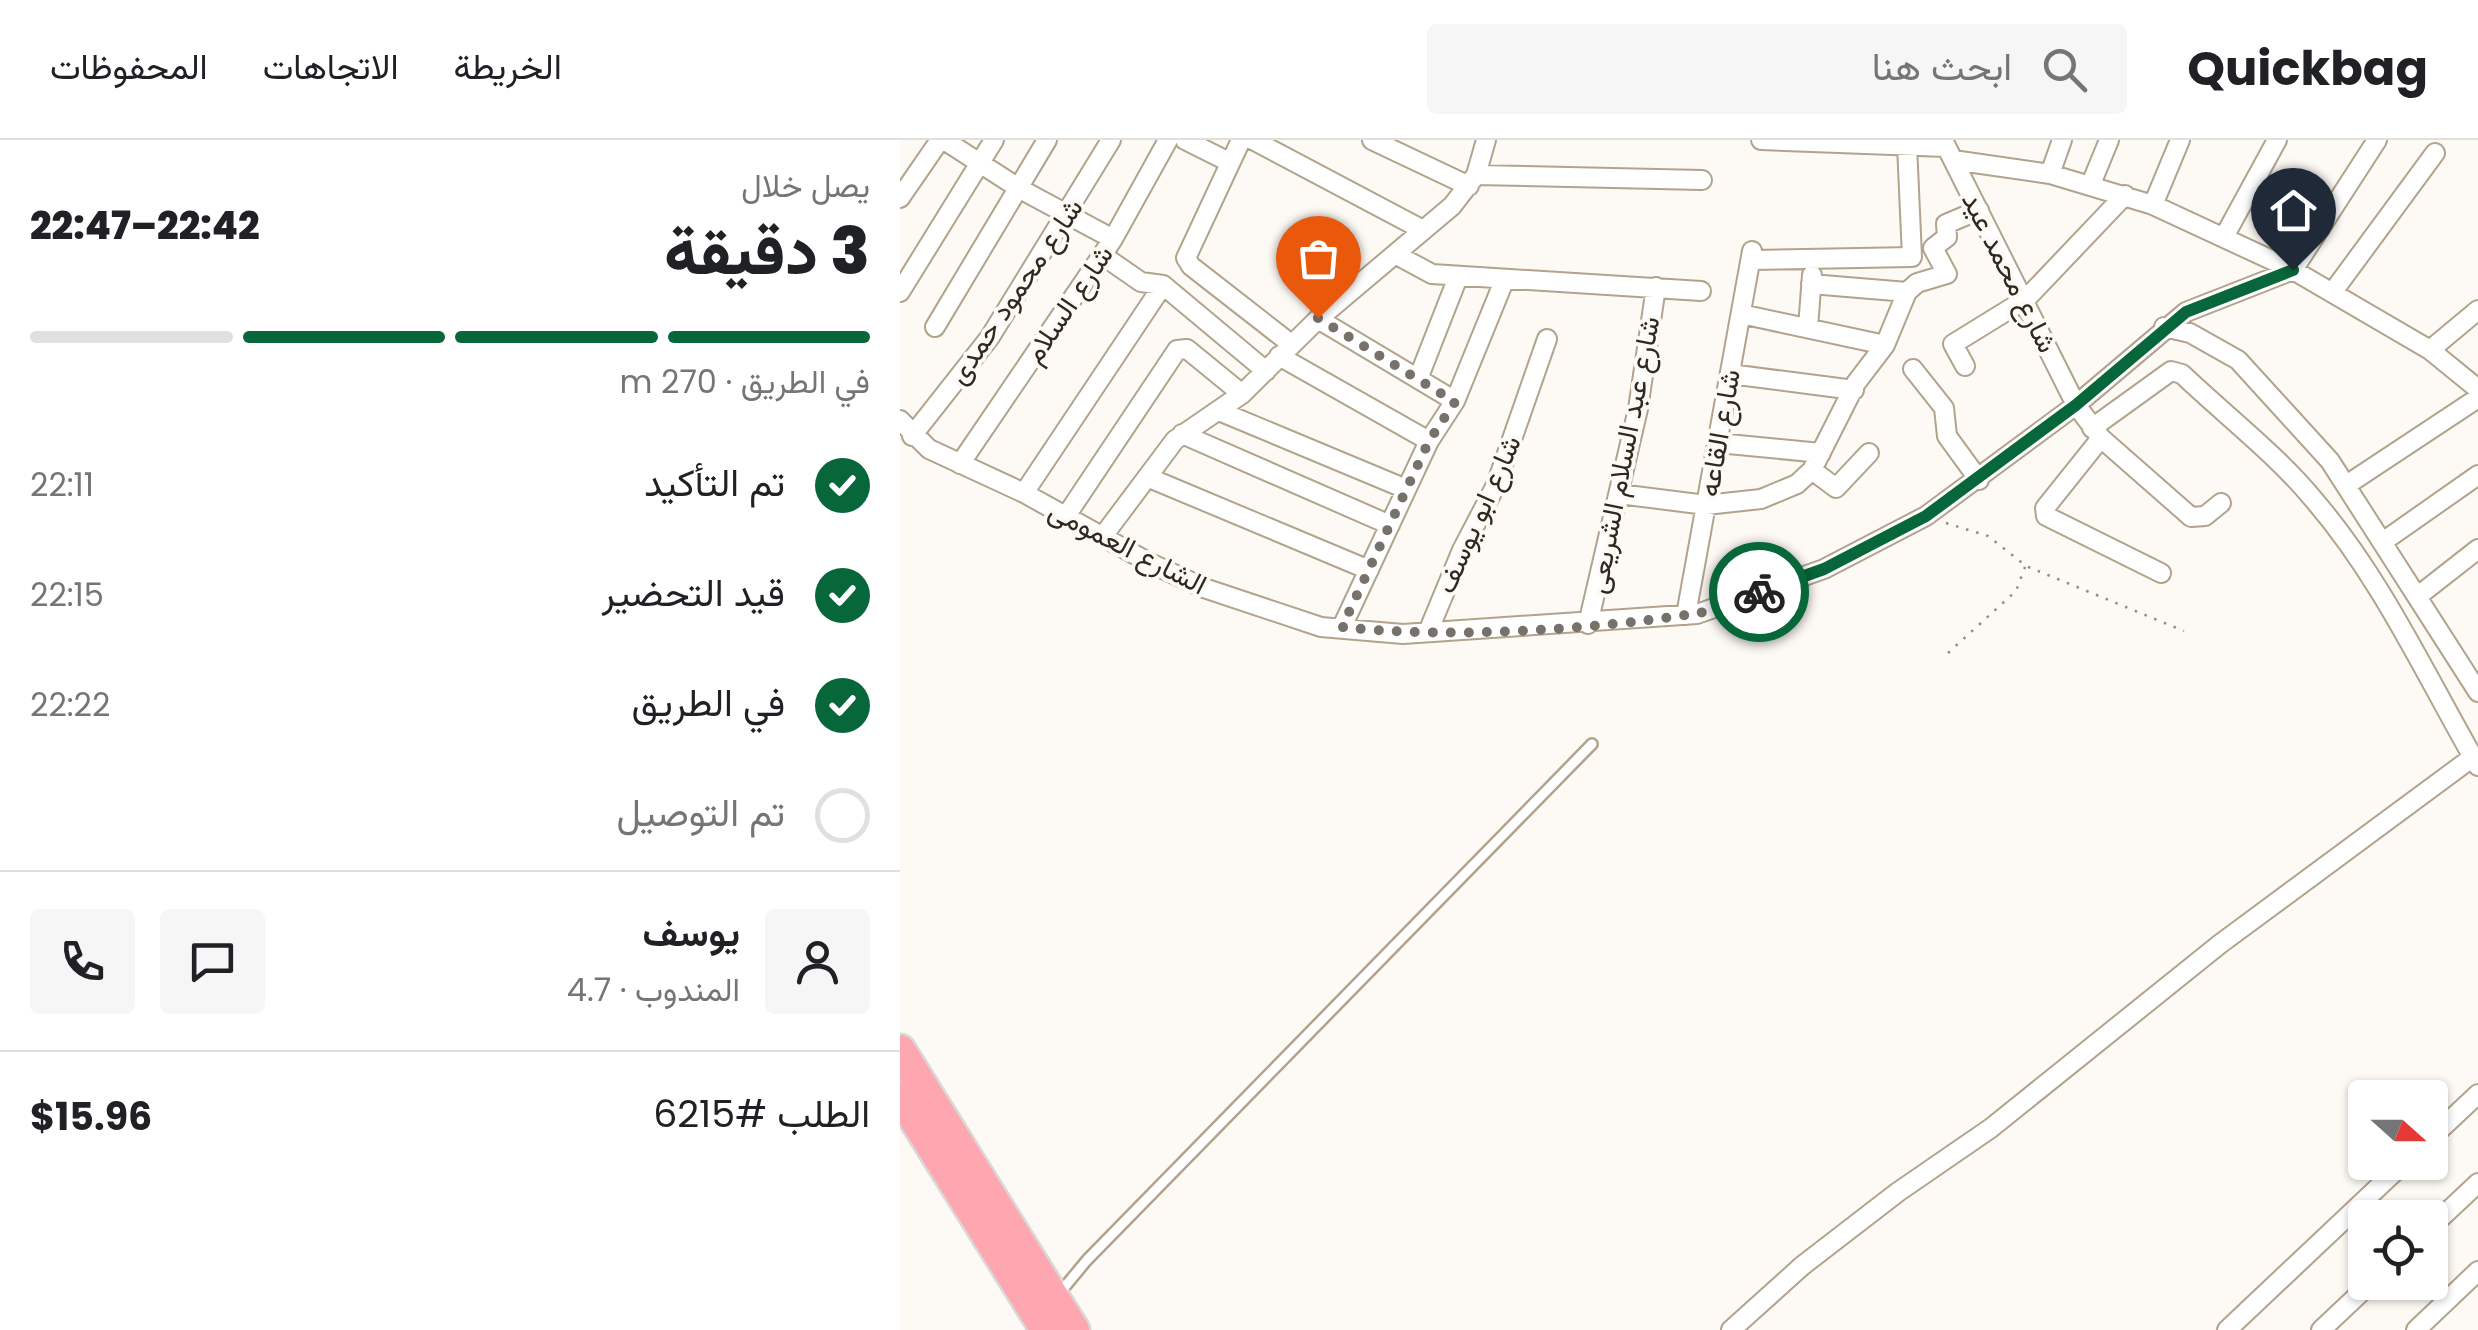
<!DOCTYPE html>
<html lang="ar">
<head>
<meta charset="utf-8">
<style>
  :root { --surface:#fff; --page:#f6f6f6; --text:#202124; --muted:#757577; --line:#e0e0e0; --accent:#07663a }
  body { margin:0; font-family:Poppins,Vazirmatn,sans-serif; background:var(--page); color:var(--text); direction:rtl; height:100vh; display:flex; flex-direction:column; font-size:38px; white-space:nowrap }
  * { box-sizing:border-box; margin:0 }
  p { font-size:32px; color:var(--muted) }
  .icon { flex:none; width:55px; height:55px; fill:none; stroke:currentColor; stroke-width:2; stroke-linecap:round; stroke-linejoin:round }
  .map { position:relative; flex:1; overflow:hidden; direction:ltr }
  .sheet { display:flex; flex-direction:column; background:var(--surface); width:900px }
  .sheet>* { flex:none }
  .needle { width:65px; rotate:111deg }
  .buttons { position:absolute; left:1448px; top:940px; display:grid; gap:20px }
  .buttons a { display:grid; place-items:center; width:100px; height:100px; border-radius:10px; background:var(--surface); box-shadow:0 2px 8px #0004; font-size:50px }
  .pin { position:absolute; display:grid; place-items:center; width:85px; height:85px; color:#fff; margin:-102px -42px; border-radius:50% 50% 50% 0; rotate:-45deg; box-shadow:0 0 10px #0007 }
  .pin .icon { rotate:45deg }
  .courier { position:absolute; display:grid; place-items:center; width:100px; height:100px; margin:-50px; border:8px solid #07663a; border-radius:50%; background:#fff; color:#222; box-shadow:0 2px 12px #0007 }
  .head em { font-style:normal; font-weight:800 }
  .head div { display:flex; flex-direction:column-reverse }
  .head { display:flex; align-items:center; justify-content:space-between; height:170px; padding:0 30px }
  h1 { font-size:65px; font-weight:800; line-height:75px }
  .bar { display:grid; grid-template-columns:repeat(4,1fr); gap:15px 10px; align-content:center; height:120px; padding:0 30px }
  .bar i { height:12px; border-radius:8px; background:var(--line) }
  .bar .selected { background:var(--accent) }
  .bar p { grid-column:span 4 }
  .line { display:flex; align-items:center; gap:25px; padding:0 30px; border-top:2px solid var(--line) }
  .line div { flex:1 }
  .round { display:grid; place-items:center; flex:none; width:105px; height:105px; border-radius:10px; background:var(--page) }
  ol { padding:0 30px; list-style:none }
  li { display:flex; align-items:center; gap:30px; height:110px }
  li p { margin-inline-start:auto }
  li .icon { padding:10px; border-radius:50%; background:var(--accent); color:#fff; stroke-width:4 }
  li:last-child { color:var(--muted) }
  li i { width:55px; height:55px; border:5px solid var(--line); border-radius:50% }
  header { display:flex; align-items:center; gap:60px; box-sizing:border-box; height:140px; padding:0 50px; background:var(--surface); border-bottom:2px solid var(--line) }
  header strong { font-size:48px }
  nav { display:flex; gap:55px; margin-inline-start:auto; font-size:35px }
  .search { width:700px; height:90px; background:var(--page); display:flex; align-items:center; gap:25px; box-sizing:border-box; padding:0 35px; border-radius:10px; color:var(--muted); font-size:38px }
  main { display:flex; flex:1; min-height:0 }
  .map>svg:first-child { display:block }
</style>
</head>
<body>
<header>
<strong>Quickbag</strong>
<div class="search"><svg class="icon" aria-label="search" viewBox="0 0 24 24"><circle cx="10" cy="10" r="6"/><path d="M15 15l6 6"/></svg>ابحث هنا</div>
<nav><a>الخريطة</a><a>الاتجاهات</a><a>المحفوظات</a></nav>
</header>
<main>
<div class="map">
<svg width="1578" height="1190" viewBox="0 0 1578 1190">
  <rect width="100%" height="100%" fill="#fdfaf5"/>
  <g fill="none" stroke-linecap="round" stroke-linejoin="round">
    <g stroke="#b2a38d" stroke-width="14">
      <path id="service" d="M158 1155 187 1120 692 604"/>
    </g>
    <g stroke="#b2a38d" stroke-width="22">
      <path id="minor" d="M44 0 120 49 213 99
        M285 0 329 22
        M341 0 286 118 291 126 391 204
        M353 0 523 90
        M472 0 569 46
        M861 0 1046 7
        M1043 0 1176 265 1201 298 1291 377 1305 376 1321 363
        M1053 20 1150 34 1253 65 1393 130 1530 210 1578 249
        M1150 34 1162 0
        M576 35 802 40
        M1191 44 1209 0
        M0 58 40 0
        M1253 65 1280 0
        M1324 97 1377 0
        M495 114 532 134 801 151
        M202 115 241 142 263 145 366 231
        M851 120 1012 117 1007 5
        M911 144 1007 152
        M0 152 94 0
        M1432 153 1535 13
        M841 174 985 205
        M418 179 555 261
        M35 187 147 0
        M1264 187 1290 193 1338 220 1430 321 1578 552
        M908 188 912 135
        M1530 210 1578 170
        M379 216 529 301
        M1065 226 1053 204 1126 159 1225 55
        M1013 229 1044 268 1047 296 1079 340
        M830 234 954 250
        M518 239 558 137
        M319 271 506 349
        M0 280 29 309 124 353 250 423 304 448 421 487 503 494 797 474 924 429 1026 376 1176 265 1286 172 1393 130 1477 0
        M1192 288 1271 231 1282 234C1325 275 1376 314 1414 360 1482 439 1526 536 1578 626
        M282 294 490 385
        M12 296 90 197 211 0
        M1201 298 1145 368 1146 376 1261 433
        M818 303 921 313
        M60 324 213 99 268 0
        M912 330 936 348 969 313
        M247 337 469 430
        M1448 344 1578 258
        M124 353 263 145
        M719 354 806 365 861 359 897 344 912 330 956 243 985 205 1007 152 1017 143 1047 134 1033 108 1047 97 1046 84 1079 70
        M166 376 277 210 287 209 342 254
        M203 396 275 300 342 254 418 179 552 66 576 35 586 0
        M1484 401 1578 335
        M1518 456 1578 409
        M786 475 852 111
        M688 484 738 269 756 147
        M442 487 529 301 555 261 604 141
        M528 492 562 410 596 345 647 199
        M1530 999 1578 954
        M1530 1088 1578 1043
        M831 1190 902 1126 998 1052 1091 988 1320 804 1573 617
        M1327 1190 1505 1022
        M1421 1190 1472 1142
        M1516 1190 1578 1131"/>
    </g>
    <g stroke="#d9d8d7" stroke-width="35">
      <path id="primary" d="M0 910 174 1190
        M0 956 146 1190"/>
    </g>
    <path stroke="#928d87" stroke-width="2.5" stroke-dasharray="2.5 8" stroke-linecap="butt" d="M1046 383 1088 396 1126 426 1284 491
      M1048 513 1116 451 1125 427"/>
    <use href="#service" stroke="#fff" stroke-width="9"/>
    <use href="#minor" stroke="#fff" stroke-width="18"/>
    <use href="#primary" stroke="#fea7b0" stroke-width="30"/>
  </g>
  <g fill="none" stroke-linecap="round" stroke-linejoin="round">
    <path stroke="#76726b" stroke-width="10" stroke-dasharray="0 18" d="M418 178 555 262 529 301 442 487C548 499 688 490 793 474 815 471 838 459 859 452"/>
    <path stroke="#07663a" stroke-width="12" d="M859 452 924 429 1026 376 1176 265 1286 172 1393 130"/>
  </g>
  <g text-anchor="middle" stroke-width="8" stroke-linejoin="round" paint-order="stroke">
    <g font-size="28" fill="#2e2820" stroke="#fdfaf5">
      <text transform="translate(1110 132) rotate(63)" y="10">شارع محمد عيد</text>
      <text transform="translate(115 151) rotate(-56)" y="10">شارع محمود حمدى</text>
      <text transform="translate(168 164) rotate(-56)" y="10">شارع السلام</text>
      <text transform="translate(819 293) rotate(-80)" y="10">شارع القاعه</text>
      <text transform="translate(723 315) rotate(-79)" y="10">شارع عبد السلام الشريعى</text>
      <text transform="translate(578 374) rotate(-66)" y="10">شارع ابو يوسف</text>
      <text transform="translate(228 407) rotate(27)" y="10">الشارع العمومى</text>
    </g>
  </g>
</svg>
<div class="buttons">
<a><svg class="needle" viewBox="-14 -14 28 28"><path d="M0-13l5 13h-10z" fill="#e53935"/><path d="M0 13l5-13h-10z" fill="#757577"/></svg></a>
<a><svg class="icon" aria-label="locate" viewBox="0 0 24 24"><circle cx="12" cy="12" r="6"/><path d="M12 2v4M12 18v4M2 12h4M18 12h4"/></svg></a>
</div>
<div class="pin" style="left:418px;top:178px;background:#ea580c"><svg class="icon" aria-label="bag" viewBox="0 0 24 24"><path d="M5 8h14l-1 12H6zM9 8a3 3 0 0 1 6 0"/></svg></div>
<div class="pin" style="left:1393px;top:130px;background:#1f2937"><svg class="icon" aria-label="home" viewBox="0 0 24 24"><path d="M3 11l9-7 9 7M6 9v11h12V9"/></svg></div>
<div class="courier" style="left:859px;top:452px"><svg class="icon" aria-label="bike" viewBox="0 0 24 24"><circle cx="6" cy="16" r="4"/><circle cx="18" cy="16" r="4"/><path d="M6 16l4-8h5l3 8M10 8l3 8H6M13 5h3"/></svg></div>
</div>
<section class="sheet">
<div class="head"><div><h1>3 دقيقة</h1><p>يصل خلال</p></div><em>22:42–22:47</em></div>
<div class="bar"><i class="selected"></i><i class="selected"></i><i class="selected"></i><i></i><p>في الطريق · 270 m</p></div>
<ol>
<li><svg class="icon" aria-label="check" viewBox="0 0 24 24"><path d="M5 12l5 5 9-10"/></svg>تم التأكيد<p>22:11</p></li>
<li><svg class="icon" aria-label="check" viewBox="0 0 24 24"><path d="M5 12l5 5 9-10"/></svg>قيد التحضير<p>22:15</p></li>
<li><svg class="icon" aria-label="check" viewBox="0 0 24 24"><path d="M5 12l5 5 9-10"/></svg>في الطريق<p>22:22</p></li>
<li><i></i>تم التوصيل</li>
</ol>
<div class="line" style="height:180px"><a class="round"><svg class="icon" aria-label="person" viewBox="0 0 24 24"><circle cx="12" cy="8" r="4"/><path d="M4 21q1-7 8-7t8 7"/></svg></a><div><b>يوسف</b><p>المندوب · 4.7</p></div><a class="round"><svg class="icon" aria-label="chat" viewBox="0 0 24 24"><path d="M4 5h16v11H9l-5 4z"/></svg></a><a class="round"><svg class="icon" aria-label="phone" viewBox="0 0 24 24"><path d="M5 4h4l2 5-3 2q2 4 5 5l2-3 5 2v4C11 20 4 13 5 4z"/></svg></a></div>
<div class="line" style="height:130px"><div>الطلب #6215</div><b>$15.96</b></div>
</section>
</main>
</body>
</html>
